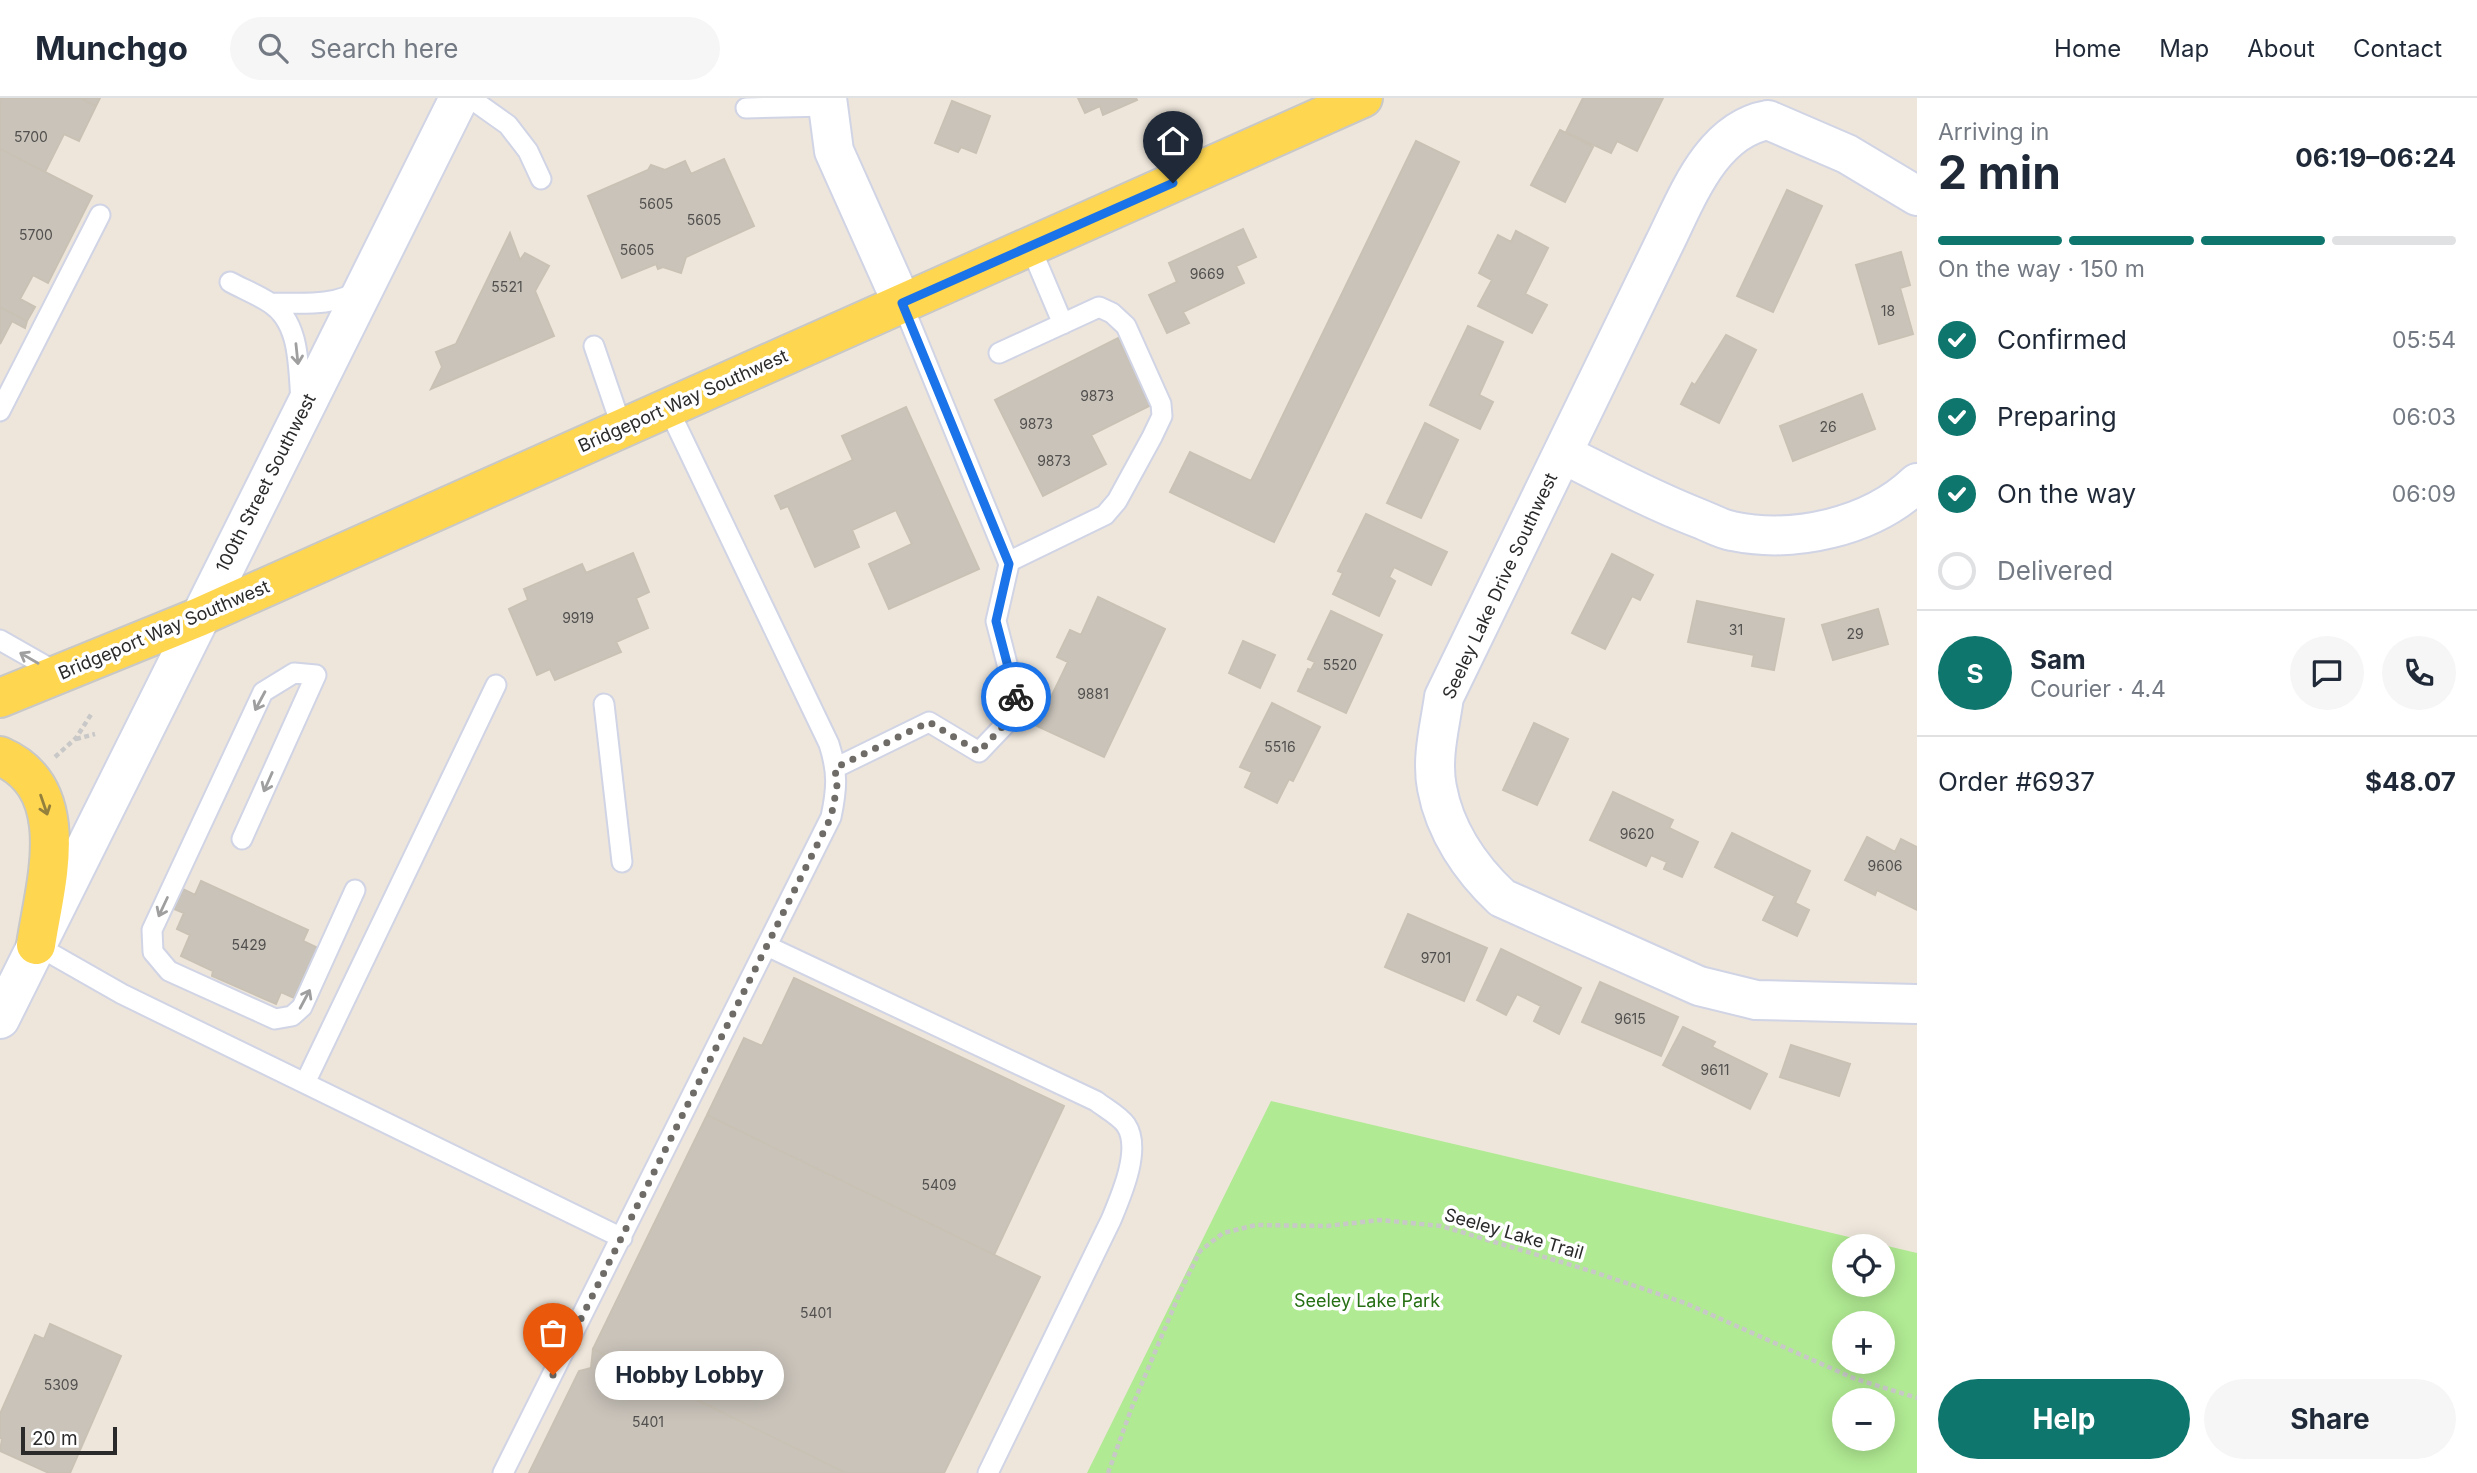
<!DOCTYPE html>
<html lang="en">
<head>
<meta charset="utf-8">
<style>
  :root { --surface:#fff; --page:#f6f6f7; --text:#1f2937; --muted:#747a83; --line:#e0e1e3; --accent:#0f766e }
  body { margin:0; font-family:Inter,sans-serif; background:var(--page); color:var(--text); height:100vh; display:flex; flex-direction:column; font-size:26px; white-space:nowrap }
  * { box-sizing:border-box; margin:0 }
  p { font-size:23px; color:var(--muted) }
  .icon { flex:none; width:38px; height:38px; fill:none; stroke:currentColor; stroke-width:2; stroke-linecap:round; stroke-linejoin:round }
  .map { position:relative; flex:1; overflow:hidden }
  .side { display:flex; flex-direction:column; background:var(--surface); width:560px }
  .side>* { flex:none }
  .buttons { position:absolute; left:1832px; top:1136px; display:grid; gap:14px }
  .buttons a { display:grid; place-items:center; width:63px; height:63px; border-radius:50%; background:var(--surface); box-shadow:0 4px 18px #0003; font-size:35px }
  .scale { position:absolute; left:21px; bottom:18px; width:96px; box-sizing:border-box; padding-left:7px; border:4px solid #2a2a2a; border-top:0; font-size:19px; line-height:24px; white-space:nowrap; color:#2a2a2a; -webkit-text-stroke:5px #fff; paint-order:stroke }
  .pin { position:absolute; display:grid; place-items:center; width:60px; height:60px; color:#fff; margin:-72px -30px; border-radius:50% 50% 50% 0; rotate:-45deg; box-shadow:0 0 7px #0007 }
  .pin .icon { rotate:45deg }
  .courier { position:absolute; display:grid; place-items:center; width:70px; height:70px; margin:-35px; border:5px solid #1a73e8; border-radius:50%; background:#fff; color:#222; box-shadow:0 2px 9px #0007 }
  .bubble { position:absolute; height:49px; border-radius:24px; background:var(--surface); box-shadow:0 4px 18px #0003; font-size:23px; font-weight:700; line-height:49px; text-align:center }
  .headline em { font-style:normal; font-weight:700 }
  .headline div { display:flex; flex-direction:column-reverse }
  .headline { display:flex; align-items:center; justify-content:space-between; height:119px; padding:0 21px }
  h1 { font-size:46px; font-weight:700; line-height:52px }
  .bar { display:grid; grid-template-columns:repeat(4,1fr); gap:10px 7px; align-content:center; height:84px; padding:0 21px }
  .bar i { height:9px; border-radius:5px; background:var(--line) }
  .bar .selected { background:var(--accent) }
  .bar p { grid-column:span 4 }
  .line { display:flex; align-items:center; gap:18px; padding:0 21px; border-top:2px solid var(--line) }
  .line div { flex:1 }
  .round { display:grid; place-items:center; flex:none; width:74px; height:74px; border-radius:37px; background:var(--page) }
  ol { padding:0 21px; list-style:none }
  li { display:flex; align-items:center; gap:21px; height:77px }
  li p { margin-inline-start:auto }
  li .icon { padding:7px; border-radius:50%; background:var(--accent); color:#fff; stroke-width:4 }
  li:last-child { color:var(--muted) }
  li i { width:38px; height:38px; border:4px solid var(--line); border-radius:50% }
  .primary-button { display:flex; gap:14px; margin-top:auto; padding:14px 21px }
  .primary-button a { flex:1; height:80px; border-radius:42px; background:var(--accent); color:#fff; font-size:28px; font-weight:700; line-height:80px; text-align:center }
  .primary-button a+a { background:var(--page); color:var(--text) }
  header { display:flex; align-items:center; gap:42px; box-sizing:border-box; height:98px; padding:0 35px; background:var(--surface); border-bottom:2px solid var(--line) }
  header strong { font-size:33px }
  nav { display:flex; gap:38px; margin-inline-start:auto; font-size:24px }
  .search { width:490px; height:63px; background:var(--page); display:flex; align-items:center; gap:18px; box-sizing:border-box; padding:0 24px; border-radius:38px; color:var(--muted); font-size:26px }
  main { display:flex; flex:1; min-height:0 }
  .map>svg:first-child { display:block }
</style>
</head>
<body>
<header>
<strong>Munchgo</strong>
<div class="search"><svg class="icon" aria-label="search" viewBox="0 0 24 24"><circle cx="10" cy="10" r="6"/><path d="M15 15l6 6"/></svg>Search here</div>
<nav><a>Home</a><a>Map</a><a>About</a><a>Contact</a></nav>
</header>
<main>
<div class="map">
<svg width="1917" height="1375" viewBox="0 0 1917 1375">
  <rect width="100%" height="100%" fill="#eee6db"/>
  <path fill="#b0ea92" fill-rule="evenodd" d="M1271 1003 1917 1155V1375H1087ZM1844 1148H1883V1186H1844ZM1844 1225H1883V1264H1844ZM1844 1302H1883V1340H1844Z"/>
  <path fill="#c9c3ba" stroke="#c9c2b4" stroke-width="2" d="M0 0H80L96 8 79 43 64 36 45 74 0 51Z
    M80 0H100L96 8Z
    M1078 0H1136L1137 2 1103 17 1100 8 1085 15Z
    M1583 0H1663L1637 53 1617 43 1611 55 1566 34Z
    M952 3 990 18 976 55 961 49 958 54 935 45Z
    M1560 32 1593 49 1565 104 1531 87Z
    M1416 43 1459 64 1274 444 1170 394 1190 354 1251 383Z
    M0 51 92 98 48 185 33 177 20 201 35 209 27 223 0 209Z
    M724 61 754 128 686 159 681 175 663 169 658 171 656 166 622 180 588 98 648 72 651 67 665 72 685 63 691 76Z
    M1787 92 1822 108 1773 214 1737 198Z
    M1243 131 1256 159 1236 168 1244 185 1183 214 1189 225 1167 235 1149 197 1177 184 1169 165Z
    M1516 133 1548 150 1525 196 1547 207 1532 235 1478 208 1492 182 1479 175 1498 137 1511 144Z
    M510 135 520 162 525 155 549 168 535 193 554 238 431 291 442 269 436 254 456 246Z
    M1901 154 1910 187 1900 190 1913 236 1879 246 1856 167Z
    M0 209 27 223 25 230 12 223 0 246Z
    M1468 228 1503 244 1479 297 1493 304 1480 331 1430 307Z
    M1726 237 1756 252 1719 325 1681 306 1692 285 1695 287Z
    M1118 240 1151 307 1091 337 1106 366 1043 398 995 302Z
    M1862 296 1875 331 1793 363 1780 328Z
    M906 309 979 471 889 511 869 466 912 446 896 412 852 432 859 449 815 469 788 408 781 411 775 398 853 362 842 338Z
    M1425 325 1458 342 1421 420 1387 405Z
    M1366 416 1447 454 1431 487 1394 469 1389 479 1395 483 1379 518 1333 496 1343 475 1338 473Z
    M633 455 649 494 636 500 648 530 616 544 621 554 555 582 550 571 537 577 509 511 528 502 524 491 582 466 586 475Z
    M1612 456 1653 477 1640 502 1632 498 1605 551 1572 535Z
    M1098 499 1165 531 1104 659 1037 628 1068 564 1057 559 1070 532 1081 537Z
    M1697 503 1784 521 1774 572 1752 568 1754 557 1688 544Z
    M1878 511 1888 546 1833 562 1822 527Z
    M1331 513 1382 537 1346 615 1298 593 1308 571 1311 572 1315 564 1308 561Z
    M1243 543 1275 557 1260 590 1229 575Z
    M1272 605 1320 629 1293 683 1289 681 1277 705 1245 689 1252 674 1240 669Z
    M1534 625 1568 641 1537 707 1503 692Z
    M1613 694 1673 722 1669 730 1698 744 1682 779 1664 771 1667 764 1651 757 1646 768 1590 742Z
    M1732 735 1810 773 1795 805 1809 812 1797 838 1763 822 1775 798 1715 769Z
    M1867 739 1895 754 1901 741 1917 749V812L1877 792 1875 797 1845 782Z
    M201 783 308 832 303 843 320 851 311 872 307 870 294 900 281 894 276 906 212 878 213 873 181 858 190 837 177 831 184 815 174 811 183 791 195 797Z
    M1408 816 1487 850 1464 903 1385 869Z
    M1501 851 1581 890 1559 936 1534 923 1541 908 1517 896 1506 917 1477 902Z
    M794 880 1064 1008 994 1157 707 1017 744 940 762 948Z
    M1600 884 1678 919 1661 958 1582 924Z
    M1683 929 1715 944 1712 949 1767 976 1750 1011 1663 967Z
    M1791 947 1850 966 1839 998 1780 979Z
    M707 1017 1040 1179 944 1375H846L593 1251Z
    M50 1226 121 1258 70 1375H49L0 1353 2 1341 0 1340V1316L35 1237 44 1241Z
    M593 1251 846 1375H529L579 1273 591 1270Z"/>
  <g fill="none" stroke-linecap="round" stroke-linejoin="round">
    <g stroke="#d0d4e5" stroke-width="23">
      <path id="service" d="M470 0 508 27 528 53 541 81
        M746 10 828 8
        M1030 148 1063 226
        M230 184C243 191 258 197 270 205 301 225 298 270 301 302
        M272 205C301 205 336 209 361 191
        M594 248 622 330
        M999 255 1099 209 1112 215 1126 228 1161 306 1162 318 1152 339 1117 403 1105 417 1008 464
        M0 313 100 117
        M0 542 58 575
        M604 606 622 764
        M835 670 929 624 979 654 1019 612 996 523 1009 466 902 205
        M242 741 316 577 294 575 263 594 152 832 153 854 169 873 275 921 292 918 302 909 355 792
        M36 847 122 896 622 1140
        M767 848 1096 1003C1105 1010 1120 1018 1126 1027 1142 1051 1121 1098 1111 1122L988 1375
        M305 985 496 587
        M503 1375 831 719C837 691 838 674 829 646L668 310"/>
    </g>
    <g stroke="#d0d4e5" stroke-width="42">
      <path id="minor" d="M827 0 834 53 902 205
        M1768 22C1711 32 1687 100 1664 146L1444 599C1440 628 1431 660 1437 690 1445 733 1471 771 1502 800L1699 888 1756 902 1917 906
        M1768 22 1847 56 1917 98
        M1563 356C1607 378 1651 402 1698 420 1709 424 1721 431 1732 433 1794 446 1871 429 1917 385"/>
    </g>
    <g stroke="#d0d4e5" stroke-width="42">
      <path id="secondary" d="M0 921 459 0"/>
    </g>
    <g stroke="#c8c8c8" stroke-width="42">
      <path id="primary" d="M0 600 199 519 1363 0
        M0 658C76 691 45 786 36 847"/>
    </g>
    <path stroke="#c8c8c8" stroke-width="4.5" stroke-dasharray="5 3.5" stroke-linecap="butt" d="M76 641 95 636
      M55 659 76 640 92 615
      M1108 1375 1132 1309 1181 1192 1200 1153 1223 1135 1256 1127 1327 1128 1380 1122 1441 1128 1591 1173 1685 1205 1853 1280 1917 1300"/>
    <use href="#service" stroke="#fff" stroke-width="19"/>
    <use href="#minor" stroke="#fff" stroke-width="38"/>
    <use href="#secondary" stroke="#fff" stroke-width="38"/>
    <use href="#primary" stroke="#fed650" stroke-width="38"/>
  </g>
  <defs><path id="oneway-shaft" d="M-6 0H5M1.5-3L5.5 0L1.5 3" fill="none" stroke-width="1.6" stroke-linecap="round" stroke-linejoin="round" transform="scale(1.75)"/></defs>
  <g stroke="#9f9f9f">
    <use href="#oneway-shaft" transform="translate(297 256) rotate(84)"/>
    <use href="#oneway-shaft" transform="translate(29 560) rotate(-150)"/>
    <use href="#oneway-shaft" transform="translate(260 603) rotate(118)"/>
    <use href="#oneway-shaft" transform="translate(268 684) rotate(114)"/>
    <use href="#oneway-shaft" transform="translate(163 809) rotate(115)"/>
    <use href="#oneway-shaft" transform="translate(305 901) rotate(-62)"/>
  </g>
  <use stroke="#94803d" href="#oneway-shaft" transform="translate(44 707) rotate(71)"/>
  <g fill="none" stroke-linecap="round" stroke-linejoin="round">
    <path stroke="#6f6c68" stroke-width="7" stroke-dasharray="0 12.6" d="M553 1277 831 719 837 689 835 670 929 624 979 654 1019 611 1016 599"/>
    <path stroke="#1a73e8" stroke-width="9" d="M1016 599 996 523 1009 466 902 205 1173 85"/>
  </g>
  <g text-anchor="middle" stroke-width="7" stroke-linejoin="round" paint-order="stroke">
    <g font-size="14" fill="#52504e">
      <text x="31" y="44">5700</text>
      <text x="656" y="111">5605</text>
      <text x="704" y="127">5605</text>
      <text x="36" y="142">5700</text>
      <text x="637" y="157">5605</text>
      <text x="1207" y="181">9669</text>
      <text x="507" y="194">5521</text>
      <text x="1888" y="218">18</text>
      <text x="1097" y="303">9873</text>
      <text x="1036" y="331">9873</text>
      <text x="1828" y="334">26</text>
      <text x="1054" y="368">9873</text>
      <text x="578" y="525">9919</text>
      <text x="1736" y="537">31</text>
      <text x="1855" y="541">29</text>
      <text x="1340" y="572">5520</text>
      <text x="1093" y="601">9881</text>
      <text x="1280" y="654">5516</text>
      <text x="1637" y="741">9620</text>
      <text x="1885" y="773">9606</text>
      <text x="249" y="852">5429</text>
      <text x="1436" y="865">9701</text>
      <text x="1630" y="926">9615</text>
      <text x="1715" y="977">9611</text>
      <text x="939" y="1092">5409</text>
      <text x="816" y="1220">5401</text>
      <text x="61" y="1292">5309</text>
      <text x="648" y="1329">5401</text>
    </g>
    <g font-size="18" fill="#2a2a2a" stroke="#fff">
      <text transform="translate(683 303) rotate(-24)" y="6">Bridgeport Way Southwest</text>
      <text transform="translate(266 385) rotate(-63)" y="6">100th Street Southwest</text>
      <text transform="translate(1500 488) rotate(-65)" y="6">Seeley Lake Drive Southwest</text>
      <text transform="translate(164 532) rotate(-23)" y="6">Bridgeport Way Southwest</text>
      <text transform="translate(1514 1136) rotate(16)" y="6">Seeley Lake Trail</text>
    </g>
    <g font-size="18" fill="#266f13" stroke="#fff">
      <text x="1367" y="1209">Seeley Lake Park</text>
    </g>
  </g>
</svg>
<div class="buttons">
<a><svg class="icon" aria-label="locate" viewBox="0 0 24 24"><circle cx="12" cy="12" r="6"/><path d="M12 2v4M12 18v4M2 12h4M18 12h4"/></svg></a>
<a>+</a>
<a>−</a>
</div>
<div class="scale">20 m</div>
<div class="pin" style="left:553px;top:1277px;background:#ea580c"><svg class="icon" aria-label="bag" viewBox="0 0 24 24"><path d="M5 8h14l-1 12H6zM9 8a3 3 0 0 1 6 0"/></svg></div>
<div class="pin" style="left:1173px;top:85px;background:#1f2937"><svg class="icon" aria-label="home" viewBox="0 0 24 24"><path d="M3 11l9-7 9 7M6 9v11h12V9"/></svg></div>
<div class="courier" style="left:1016px;top:599px"><svg class="icon" aria-label="bike" viewBox="0 0 24 24"><circle cx="6" cy="16" r="4"/><circle cx="18" cy="16" r="4"/><path d="M6 16l4-8h5l3 8M10 8l3 8H6M13 5h3"/></svg></div>
<div class="bubble" style="left:595px;top:1253px;width:189px">Hobby Lobby</div>
</div>
<section class="side">
<div class="headline"><div><h1>2 min</h1><p>Arriving in</p></div><em>06:19–06:24</em></div>
<div class="bar"><i class="selected"></i><i class="selected"></i><i class="selected"></i><i></i><p>On the way · 150 m</p></div>
<ol>
<li><svg class="icon" aria-label="check" viewBox="0 0 24 24"><path d="M5 12l5 5 9-10"/></svg>Confirmed<p>05:54</p></li>
<li><svg class="icon" aria-label="check" viewBox="0 0 24 24"><path d="M5 12l5 5 9-10"/></svg>Preparing<p>06:03</p></li>
<li><svg class="icon" aria-label="check" viewBox="0 0 24 24"><path d="M5 12l5 5 9-10"/></svg>On the way<p>06:09</p></li>
<li><i></i>Delivered</li>
</ol>
<div class="line" style="height:126px"><b class="round" style="background:var(--accent);color:#fff">S</b><div><b>Sam</b><p>Courier · 4.4</p></div><a class="round"><svg class="icon" aria-label="chat" viewBox="0 0 24 24"><path d="M4 5h16v11H9l-5 4z"/></svg></a><a class="round"><svg class="icon" aria-label="phone" viewBox="0 0 24 24"><path d="M5 4h4l2 5-3 2q2 4 5 5l2-3 5 2v4C11 20 4 13 5 4z"/></svg></a></div>
<div class="line" style="height:91px"><div>Order #6937</div><b>$48.07</b></div>
<div class="primary-button"><a>Help</a><a>Share</a></div>
</section>
</main>
</body>
</html>
